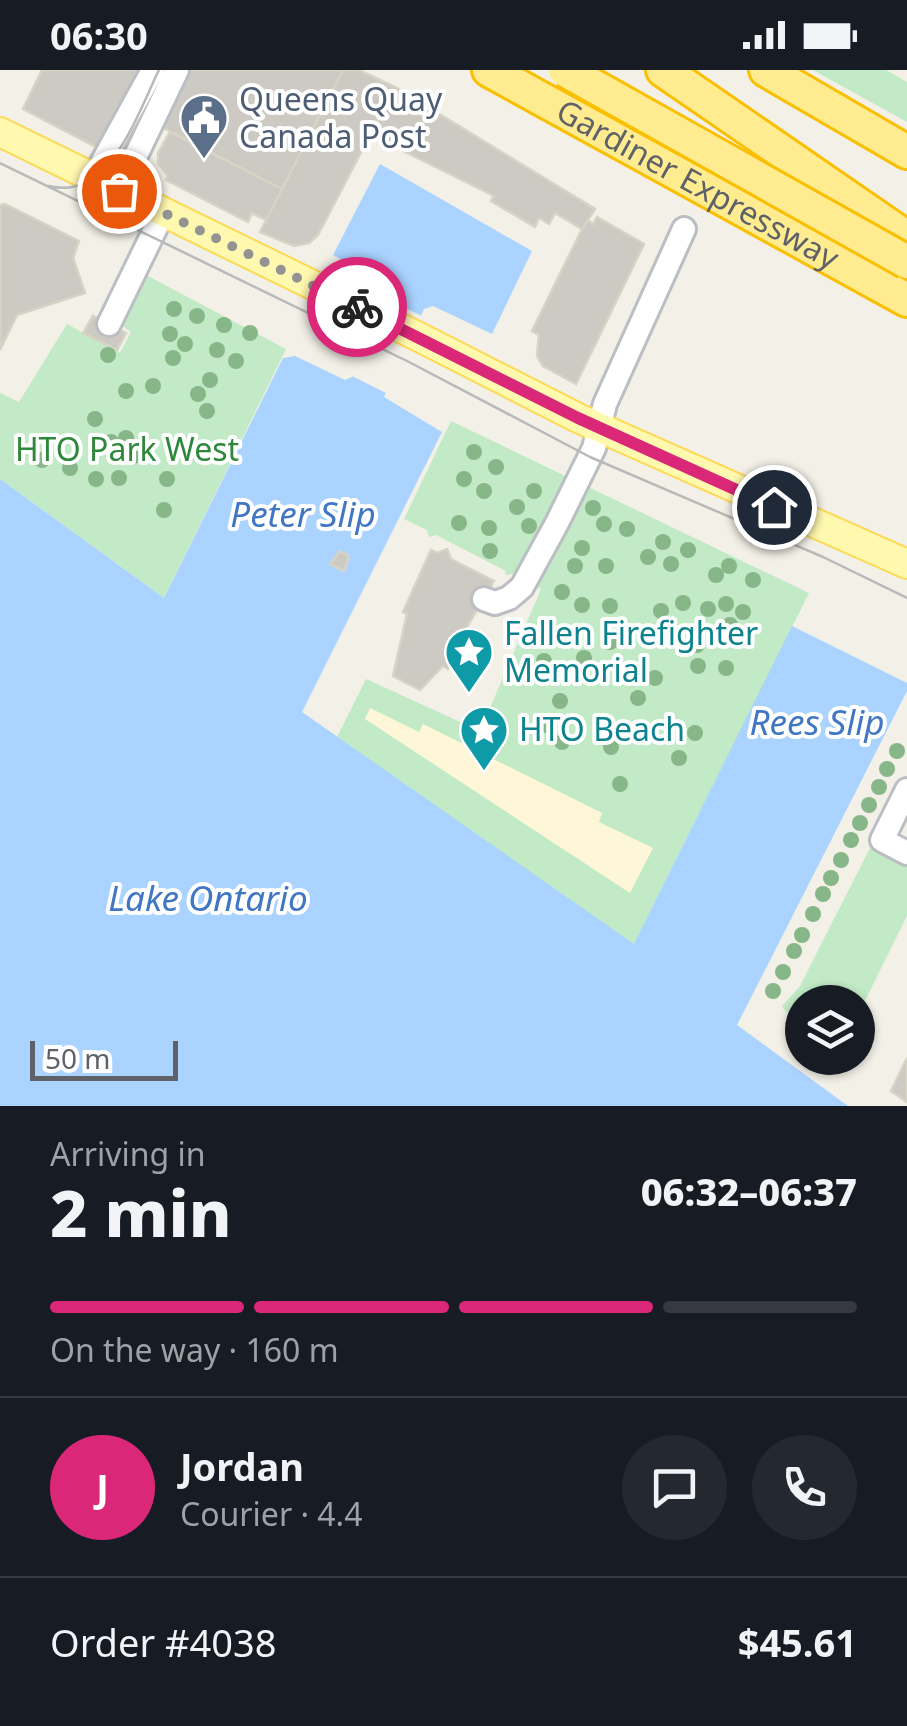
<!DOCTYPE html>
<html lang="en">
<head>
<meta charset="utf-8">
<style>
  :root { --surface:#171b24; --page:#242831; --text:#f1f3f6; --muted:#9ea1a6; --line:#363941; --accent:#db2777 }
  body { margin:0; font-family:"Noto Sans",sans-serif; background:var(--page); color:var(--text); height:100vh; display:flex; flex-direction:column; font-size:38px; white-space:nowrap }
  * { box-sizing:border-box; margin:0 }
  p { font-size:32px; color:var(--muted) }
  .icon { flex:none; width:55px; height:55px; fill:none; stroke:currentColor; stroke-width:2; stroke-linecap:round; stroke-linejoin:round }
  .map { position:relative; height:1036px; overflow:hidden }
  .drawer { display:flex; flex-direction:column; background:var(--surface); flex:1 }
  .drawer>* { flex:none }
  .controls { position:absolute; left:785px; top:915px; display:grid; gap:20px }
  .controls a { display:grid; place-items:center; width:90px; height:90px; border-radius:50%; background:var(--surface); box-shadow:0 2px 8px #0004; font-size:50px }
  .scale { position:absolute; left:30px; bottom:25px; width:148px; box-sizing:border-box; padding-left:10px; border:5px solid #5e6268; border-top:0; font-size:28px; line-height:35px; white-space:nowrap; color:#5e6268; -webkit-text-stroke:8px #fff; paint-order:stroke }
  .pin { position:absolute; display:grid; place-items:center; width:85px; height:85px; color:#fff; margin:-42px; border:5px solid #fff; border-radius:50%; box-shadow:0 2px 10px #0007 }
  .courier { position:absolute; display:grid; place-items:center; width:100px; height:100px; margin:-50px; border:8px solid #db2777; border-radius:50%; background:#fff; color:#222; box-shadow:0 2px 12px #0007 }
  .overview em { font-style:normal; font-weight:800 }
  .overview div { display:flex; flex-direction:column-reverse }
  .overview { display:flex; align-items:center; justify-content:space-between; height:170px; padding:0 50px }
  h1 { font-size:65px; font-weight:800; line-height:75px }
  .bar { display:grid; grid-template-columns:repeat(4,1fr); gap:15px 10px; align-content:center; height:120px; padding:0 50px }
  .bar i { height:12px; border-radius:8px; background:var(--line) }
  .bar .on { background:var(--accent) }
  .bar p { grid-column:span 4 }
  .line { display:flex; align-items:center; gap:25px; padding:0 50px; border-top:2px solid var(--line) }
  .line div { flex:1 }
  .round { display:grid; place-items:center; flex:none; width:105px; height:105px; border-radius:52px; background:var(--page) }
  .status { display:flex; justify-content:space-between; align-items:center; height:70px; padding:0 50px; background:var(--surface); direction:ltr }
  .status svg { height:28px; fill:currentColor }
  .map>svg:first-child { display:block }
</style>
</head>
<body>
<div class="status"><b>06:30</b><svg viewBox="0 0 49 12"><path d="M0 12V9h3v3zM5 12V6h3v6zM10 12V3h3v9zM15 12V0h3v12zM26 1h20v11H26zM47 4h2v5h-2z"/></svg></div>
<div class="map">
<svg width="907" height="1036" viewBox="0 0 907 1036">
  <rect width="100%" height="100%" fill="#f2f0e7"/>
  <path fill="#c2eac6" d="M813 0H886L907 12V52Z
    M146 205 286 279 164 528 0 409V323L19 332 67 254 120 283 131 262 121 255Z
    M451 351 809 523 634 875 337 667 366 609 480 661 541 519 513 504 505 505 506 501 436 465 429 467 427 460 404 449Z
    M870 778 907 797V846L858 945V932H802V942H786L782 936 800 916Z"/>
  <path fill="#fdf7d7" d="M370 638 419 662 423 654 602 743 599 752 653 778 630 823 365 649Z"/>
  <path fill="#aad3ff" d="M380 94 532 181 492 264 433 236 424 239 384 327 442 362 302 642 634 874 792 556 907 613V621L737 955 848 1036H0V409L164 528 283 288 295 286 345 310 352 307 393 218 333 185Z"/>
  <path fill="#f2f0e7" d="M385 228 426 248 388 324 348 304Z"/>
  <path fill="#cdcac4" stroke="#d7d3c5" stroke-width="2.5" d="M42 0H138L98 78 23 39Z
    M187 0H343L282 119 160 56Z
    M343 0H359L395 17 318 165 309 173 294 176 260 162Z
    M395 17 595 139 588 150 582 159 555 143 549 154 539 148 535 157 491 131 494 126 369 64Z
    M170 62 282 119 266 150 252 143 248 152 166 110 168 106 158 93V83Z
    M5 134 79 171 73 188 85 223 17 245 0 280V135Z
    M597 147 644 174 576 314 543 296 537 286 539 265 532 261 582 159 588 150 593 154Z
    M93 246 126 263 117 280 83 263Z
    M447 479 451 489 494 511 448 589 453 592 448 599 443 596 420 620 393 606 407 544 403 542 431 480 437 483Z
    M340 481 349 486 344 501 330 494Z
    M907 988V1032L891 1021Z"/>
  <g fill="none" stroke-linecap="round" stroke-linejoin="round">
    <g stroke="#bbbec3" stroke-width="28">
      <path id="minor" d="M93 109 153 0
        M119 121 177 0
        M109 254 163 143
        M484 529 495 533 509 528 522 517 557 453 594 378 605 334 684 159
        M907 720 882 770 907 783"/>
    </g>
    <g stroke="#fcda56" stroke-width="32">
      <path id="major" d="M0 62 421 268 578 348 907 494"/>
    </g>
    <g stroke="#f9bf00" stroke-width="38">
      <g id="highway">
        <path id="s1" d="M489 0 907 230"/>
        <path d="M663 0 907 168"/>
        <path d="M766 0 907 82"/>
      </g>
    </g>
    <use href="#minor" stroke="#fff" stroke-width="22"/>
    <use href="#major" stroke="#fff8af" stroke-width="28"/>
    <use href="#highway" stroke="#ffec91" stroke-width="32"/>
    <path stroke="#b8b9b9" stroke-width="2.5" d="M0 93 409 292 590 387 823 487 907 528
      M49 116C110 132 138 42 159 0"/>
    <g stroke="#f9bf00" stroke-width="38" stroke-linecap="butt">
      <path id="highway-bridge" d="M565 0 907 192"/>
    </g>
    <use href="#highway-bridge" stroke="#ffec91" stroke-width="32"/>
  </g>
  <g fill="#87b688">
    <circle cx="174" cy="239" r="8"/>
    <circle cx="197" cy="246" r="8"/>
    <circle cx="224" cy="255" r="8"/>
    <circle cx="250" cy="263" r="8"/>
    <circle cx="170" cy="264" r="8"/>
    <circle cx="185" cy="274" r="8"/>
    <circle cx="217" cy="280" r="8"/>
    <circle cx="108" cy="285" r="8"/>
    <circle cx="173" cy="288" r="8"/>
    <circle cx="236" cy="291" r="8"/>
    <circle cx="210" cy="310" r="8"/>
    <circle cx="153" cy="316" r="8"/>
    <circle cx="126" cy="321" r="8"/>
    <circle cx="198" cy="324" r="8"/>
    <circle cx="207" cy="341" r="8"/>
    <circle cx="95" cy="349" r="8"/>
    <circle cx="126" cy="368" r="8"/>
    <circle cx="111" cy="372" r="8"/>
    <circle cx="192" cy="382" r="8"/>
    <circle cx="474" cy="382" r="8"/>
    <circle cx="132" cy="387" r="8"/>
    <circle cx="42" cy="390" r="8"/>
    <circle cx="496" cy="397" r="8"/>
    <circle cx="70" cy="398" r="8"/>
    <circle cx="119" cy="408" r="8"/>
    <circle cx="96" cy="409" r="8"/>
    <circle cx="167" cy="409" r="8"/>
    <circle cx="464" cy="409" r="8"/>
    <circle cx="484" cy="421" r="8"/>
    <circle cx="534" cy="421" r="8"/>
    <circle cx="517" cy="437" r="8"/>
    <circle cx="593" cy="438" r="8"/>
    <circle cx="164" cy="440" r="8"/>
    <circle cx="459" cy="453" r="8"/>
    <circle cx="604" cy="454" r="8"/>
    <circle cx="529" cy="456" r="8"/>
    <circle cx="489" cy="458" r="8"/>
    <circle cx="627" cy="459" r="8"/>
    <circle cx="663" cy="472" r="8"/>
    <circle cx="582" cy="478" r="8"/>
    <circle cx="688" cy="480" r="8"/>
    <circle cx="490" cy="481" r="8"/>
    <circle cx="648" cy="487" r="8"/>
    <circle cx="671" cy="494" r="8"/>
    <circle cx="575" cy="496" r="8"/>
    <circle cx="606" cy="496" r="8"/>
    <circle cx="729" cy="496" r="8"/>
    <circle cx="716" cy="505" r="8"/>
    <circle cx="753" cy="510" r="8"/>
    <circle cx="562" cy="522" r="8"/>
    <circle cx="683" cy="533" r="8"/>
    <circle cx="726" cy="534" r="8"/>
    <circle cx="582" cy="535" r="8"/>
    <circle cx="610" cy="536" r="8"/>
    <circle cx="708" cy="539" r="8"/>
    <circle cx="661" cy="541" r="8"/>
    <circle cx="743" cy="542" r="8"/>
    <circle cx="730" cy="555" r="8"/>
    <circle cx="666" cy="558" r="8"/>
    <circle cx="569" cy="565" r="8"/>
    <circle cx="645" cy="566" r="8"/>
    <circle cx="610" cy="572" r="8"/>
    <circle cx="697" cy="575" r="8"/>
    <circle cx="584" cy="588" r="8"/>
    <circle cx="544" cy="591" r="8"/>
    <circle cx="698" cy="596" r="8"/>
    <circle cx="726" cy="598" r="8"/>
    <circle cx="531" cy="600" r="8"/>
    <circle cx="655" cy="608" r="8"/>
    <circle cx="638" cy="628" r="8"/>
    <circle cx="560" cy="631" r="8"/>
    <circle cx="549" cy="656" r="8"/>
    <circle cx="695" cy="663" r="8"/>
    <circle cx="562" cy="672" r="8"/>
    <circle cx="611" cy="677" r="8"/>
    <circle cx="897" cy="681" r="8"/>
    <circle cx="679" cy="688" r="8"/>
    <circle cx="887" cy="699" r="8"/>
    <circle cx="620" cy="714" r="8"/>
    <circle cx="879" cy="717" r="8"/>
    <circle cx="869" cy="735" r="8"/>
    <circle cx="860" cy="753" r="8"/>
    <circle cx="851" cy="770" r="8"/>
    <circle cx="841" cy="790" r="8"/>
    <circle cx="831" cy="808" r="8"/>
    <circle cx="823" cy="824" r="8"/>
    <circle cx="813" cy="844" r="8"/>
    <circle cx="802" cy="865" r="8"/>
    <circle cx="794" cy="881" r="8"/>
    <circle cx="783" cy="902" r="8"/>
    <circle cx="773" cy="921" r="8"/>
  </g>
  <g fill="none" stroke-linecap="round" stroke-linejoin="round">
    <path stroke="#929494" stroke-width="10" stroke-dasharray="0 18" d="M119 121 357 237"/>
    <path stroke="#db2777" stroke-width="12" d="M357 237 578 348 774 437"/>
  </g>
  <defs>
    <g id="civic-pin" transform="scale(2.5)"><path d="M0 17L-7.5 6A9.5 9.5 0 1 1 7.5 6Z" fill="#5c6f8a" stroke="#fff"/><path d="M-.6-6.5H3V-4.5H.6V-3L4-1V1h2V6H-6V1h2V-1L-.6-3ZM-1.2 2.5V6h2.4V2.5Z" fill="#fff"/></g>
    <g id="sight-pin" transform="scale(2.5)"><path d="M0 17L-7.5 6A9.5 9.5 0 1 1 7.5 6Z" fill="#0f9aa8" stroke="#fff"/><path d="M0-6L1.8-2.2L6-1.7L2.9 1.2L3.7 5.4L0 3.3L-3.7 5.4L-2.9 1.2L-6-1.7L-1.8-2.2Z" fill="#fff"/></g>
  </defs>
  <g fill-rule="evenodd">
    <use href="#civic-pin" x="204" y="48"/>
    <use href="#sight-pin" x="469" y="582"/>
    <use href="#sight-pin" x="484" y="660"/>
  </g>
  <g text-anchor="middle" stroke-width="8" stroke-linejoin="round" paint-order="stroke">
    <g font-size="32" fill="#4e5e75" stroke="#fff" text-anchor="start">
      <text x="239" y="41">Queens Quay<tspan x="239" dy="37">Canada Post</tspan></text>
    </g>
    <g font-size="32" fill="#5e6268" stroke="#fff">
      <text dy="11" stroke="none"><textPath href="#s1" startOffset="238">Gardiner Expressway</textPath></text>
    </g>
    <g font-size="32" fill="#2f873a" stroke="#fff">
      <text x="127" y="391">HTO Park West</text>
    </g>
    <g font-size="32" fill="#0d838f" stroke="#fff" text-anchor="start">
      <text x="504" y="575">Fallen Firefighter<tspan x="504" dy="37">Memorial</tspan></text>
      <text x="519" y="671">HTO Beach</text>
    </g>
    <g font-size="35" font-style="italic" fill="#4076c4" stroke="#fff">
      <text x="303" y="457">Peter Slip</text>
      <text x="817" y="665">Rees Slip</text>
      <text x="208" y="841">Lake Ontario</text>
    </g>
  </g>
</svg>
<div class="controls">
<a><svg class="icon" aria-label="layers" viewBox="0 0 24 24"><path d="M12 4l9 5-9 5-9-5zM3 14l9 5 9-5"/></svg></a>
</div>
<div class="scale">50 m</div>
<div class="pin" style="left:119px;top:121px;background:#ea580c"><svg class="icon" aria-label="bag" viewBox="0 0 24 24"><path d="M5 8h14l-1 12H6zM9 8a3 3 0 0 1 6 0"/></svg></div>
<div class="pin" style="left:774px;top:437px;background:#1f2937"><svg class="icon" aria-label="home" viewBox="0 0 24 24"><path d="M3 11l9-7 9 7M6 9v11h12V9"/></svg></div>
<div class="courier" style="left:357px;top:237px"><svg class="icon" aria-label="bike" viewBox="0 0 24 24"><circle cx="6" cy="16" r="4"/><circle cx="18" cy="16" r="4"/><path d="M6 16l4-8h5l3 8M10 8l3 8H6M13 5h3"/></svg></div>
</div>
<section class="drawer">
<div class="overview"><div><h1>2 min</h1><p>Arriving in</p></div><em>06:32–06:37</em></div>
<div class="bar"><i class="on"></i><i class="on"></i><i class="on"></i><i></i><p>On the way · 160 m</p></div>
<div class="line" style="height:180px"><b class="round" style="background:var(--accent);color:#fff">J</b><div><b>Jordan</b><p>Courier · 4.4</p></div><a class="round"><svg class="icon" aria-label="chat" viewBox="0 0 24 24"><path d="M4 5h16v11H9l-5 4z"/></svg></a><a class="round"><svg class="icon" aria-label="phone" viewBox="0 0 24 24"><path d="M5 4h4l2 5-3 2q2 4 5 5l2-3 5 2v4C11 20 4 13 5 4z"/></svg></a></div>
<div class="line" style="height:130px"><div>Order #4038</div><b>$45.61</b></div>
</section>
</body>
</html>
